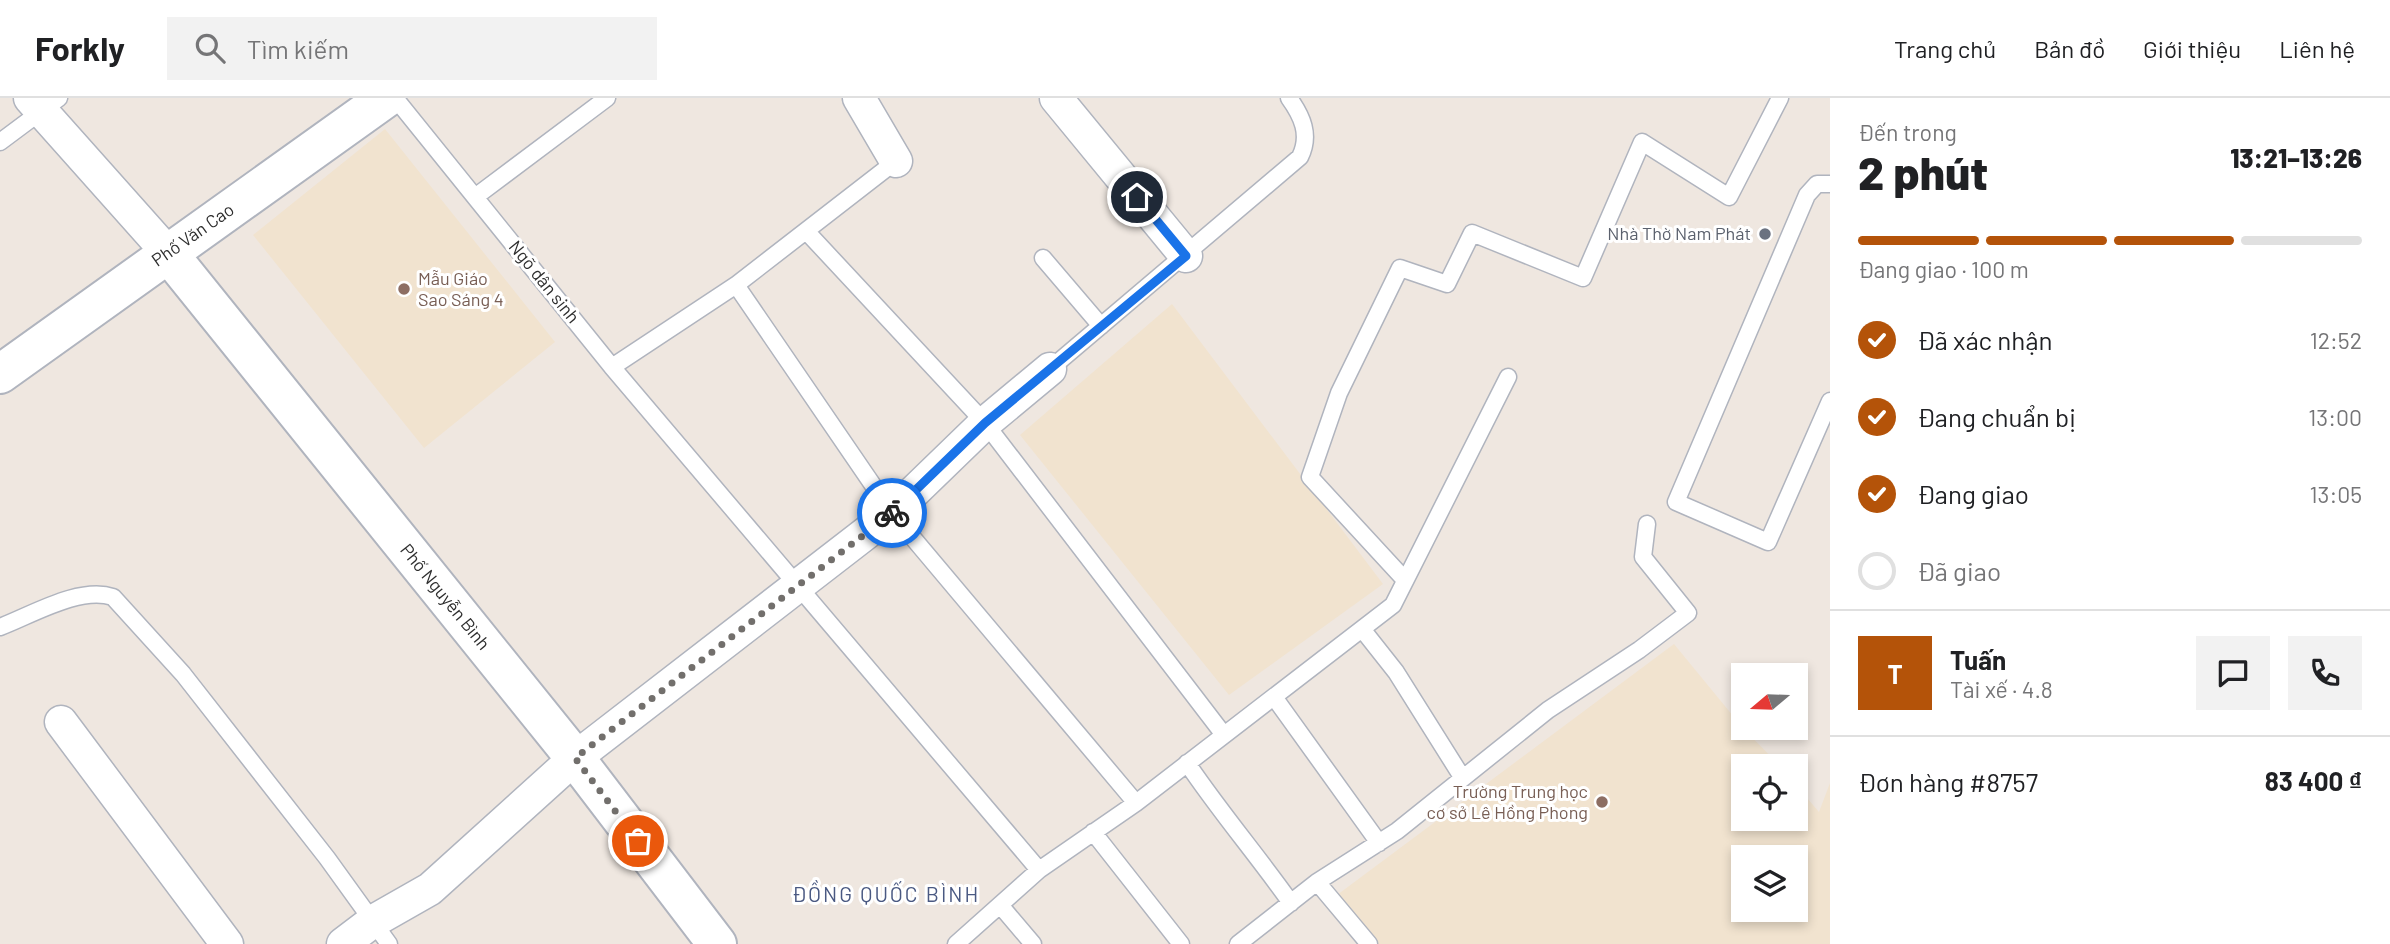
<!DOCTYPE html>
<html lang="vi">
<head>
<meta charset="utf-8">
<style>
  :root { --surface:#fff; --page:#f2f2f2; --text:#202124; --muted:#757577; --line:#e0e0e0; --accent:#b45309 }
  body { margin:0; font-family:Barlow,sans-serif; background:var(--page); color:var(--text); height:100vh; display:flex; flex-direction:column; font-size:26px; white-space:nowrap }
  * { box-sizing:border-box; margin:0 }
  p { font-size:23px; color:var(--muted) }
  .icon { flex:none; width:38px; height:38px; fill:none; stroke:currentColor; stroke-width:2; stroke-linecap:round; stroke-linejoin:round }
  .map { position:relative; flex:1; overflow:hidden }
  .side { display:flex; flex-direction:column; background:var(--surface); width:560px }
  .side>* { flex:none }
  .needle { width:46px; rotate:251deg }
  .buttons { position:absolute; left:1731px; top:565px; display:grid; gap:14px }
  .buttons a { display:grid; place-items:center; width:77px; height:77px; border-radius:0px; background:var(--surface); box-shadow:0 4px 10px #0003; font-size:35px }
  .pin { position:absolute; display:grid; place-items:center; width:60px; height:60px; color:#fff; margin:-30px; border:4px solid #fff; border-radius:50%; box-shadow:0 2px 7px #0007 }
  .courier { position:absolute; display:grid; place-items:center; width:70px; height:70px; margin:-35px; border:5px solid #1a73e8; border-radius:50%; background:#fff; color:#222; box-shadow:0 2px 9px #0007 }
  .headline em { font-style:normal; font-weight:800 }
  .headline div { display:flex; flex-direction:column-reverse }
  .headline { display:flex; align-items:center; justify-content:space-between; height:119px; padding:0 28px }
  h1 { font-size:46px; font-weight:800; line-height:52px }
  .bar { display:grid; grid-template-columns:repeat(4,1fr); gap:10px 7px; align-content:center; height:84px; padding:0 28px }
  .bar i { height:9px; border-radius:5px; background:var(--line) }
  .bar .current { background:var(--accent) }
  .bar p { grid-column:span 4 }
  .line { display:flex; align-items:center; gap:18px; padding:0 28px; border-top:2px solid var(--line) }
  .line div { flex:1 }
  .round { display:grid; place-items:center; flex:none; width:74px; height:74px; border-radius:0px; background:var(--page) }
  ol { padding:0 28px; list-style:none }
  li { display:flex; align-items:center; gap:21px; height:77px }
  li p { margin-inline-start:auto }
  li .icon { padding:7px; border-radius:50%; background:var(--accent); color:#fff; stroke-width:4 }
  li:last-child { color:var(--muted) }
  li i { width:38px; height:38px; border:4px solid var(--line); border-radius:50% }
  header { display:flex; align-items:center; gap:42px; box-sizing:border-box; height:98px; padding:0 35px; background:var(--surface); border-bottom:2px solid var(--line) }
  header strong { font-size:33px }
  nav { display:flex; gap:38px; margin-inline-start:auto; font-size:24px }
  .search { width:490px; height:63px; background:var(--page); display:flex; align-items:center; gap:18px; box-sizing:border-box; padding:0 24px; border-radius:0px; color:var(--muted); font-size:26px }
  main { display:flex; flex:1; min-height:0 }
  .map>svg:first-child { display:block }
</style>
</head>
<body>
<header>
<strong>Forkly</strong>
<div class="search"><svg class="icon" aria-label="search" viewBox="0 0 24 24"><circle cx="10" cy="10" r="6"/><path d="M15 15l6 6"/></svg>Tìm kiếm</div>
<nav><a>Trang chủ</a><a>Bản đồ</a><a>Giới thiệu</a><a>Liên hệ</a></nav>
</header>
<main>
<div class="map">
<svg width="1830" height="846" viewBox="0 0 1830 846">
  <rect width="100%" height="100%" fill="#efe7e0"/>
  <path fill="#f1e3cf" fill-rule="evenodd" d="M385 31 555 244 424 350 253 137Z
    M1172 206 1383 486 1229 597 1020 337Z
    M1674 546 1743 630 1780 668H1743V721H1796V687L1819 714 1830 685V846H1375L1337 797ZM1743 760H1796V812H1743Z"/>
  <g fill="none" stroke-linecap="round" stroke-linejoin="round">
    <g stroke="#b0b4be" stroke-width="19">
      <path id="lane" d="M395 0 612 269
        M0 44 59 0
        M896 63 736 187 612 269 1039 772
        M1830 86H1817L1807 97 1676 404 1768 444 1830 303
        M475 99 607 0
        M807 134 985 325 1224 637
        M1043 160 1101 228
        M736 187 892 415 1136 705
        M1050 271 1300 59C1311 37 1302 18 1289 0
        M1405 482 1310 379 1339 295 1400 170 1447 186 1472 135 1583 180 1642 44 1729 99 1780 0
        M0 529C32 517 79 488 113 499L183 576 327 760 389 846
        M1362 531 1396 574 1462 679
        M1274 599 1379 745
        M1187 665C1220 714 1257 757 1291 805
        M1093 734 1181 846
        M1317 784 1369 846
        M1000 807 1033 846
        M956 846 1039 772 1136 705 1393 507 1508 279
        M1238 846 1317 784 1397 733 1548 612 1639 552 1688 515 1643 459 1647 426"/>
    </g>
    <g stroke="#b0b4be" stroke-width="35">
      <path id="street" d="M30 0 168 155
        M859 0 896 63
        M1056 0 1186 158
        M61 624 227 846
        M343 846 372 824 430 791 575 660 892 415 985 325 1050 271"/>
    </g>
    <g stroke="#b0b4be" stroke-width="42">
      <path id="secondary" d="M168 155 575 660 717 846
        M0 276 386 0"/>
    </g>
    <use href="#lane" stroke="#fff" stroke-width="16"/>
    <use href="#street" stroke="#fff" stroke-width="32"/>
    <use href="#secondary" stroke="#fff" stroke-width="38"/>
  </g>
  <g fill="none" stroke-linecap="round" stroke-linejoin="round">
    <path stroke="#726f6c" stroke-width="7" stroke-dasharray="0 12.6" d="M638 743 575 660 892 415"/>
    <path stroke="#1a73e8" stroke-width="9" d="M892 415 985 325 1186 158 1137 99"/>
  </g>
  <circle fill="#6b7280" stroke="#fff" stroke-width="2.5" cx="1765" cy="136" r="7"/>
  <g fill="#8d6e63" stroke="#fff" stroke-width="2.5">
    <circle cx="404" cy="191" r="7"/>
    <circle cx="1602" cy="704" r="7"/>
  </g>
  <g text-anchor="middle" stroke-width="6" stroke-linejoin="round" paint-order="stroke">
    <g font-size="18" fill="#5b616d" stroke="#fff" text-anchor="end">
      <text x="1751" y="142">Nhà Thờ Nam Phát</text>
    </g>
    <g font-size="18" fill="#2e2e2e" stroke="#fff">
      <text transform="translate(193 137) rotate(-35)" y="6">Phố Văn Cao</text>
      <text transform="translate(544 184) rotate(51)" y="6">Ngõ dân sinh</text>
      <text transform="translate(445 499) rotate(51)" y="6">Phố Nguyễn Bình</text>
    </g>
    <g font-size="18" fill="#785e54" stroke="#fff" text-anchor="start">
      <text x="418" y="187">Mẫu Giáo<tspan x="418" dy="21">Sao Sáng 4</tspan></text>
      <text x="1588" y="700" text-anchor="end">Trường Trung học<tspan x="1588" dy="21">cơ sở Lê Hồng Phong</tspan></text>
    </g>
    <g font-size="21" letter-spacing="2" fill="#4a5982" stroke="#fff">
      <text x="886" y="804">ĐỒNG QUỐC BÌNH</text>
    </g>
  </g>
</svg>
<div class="buttons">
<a><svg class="needle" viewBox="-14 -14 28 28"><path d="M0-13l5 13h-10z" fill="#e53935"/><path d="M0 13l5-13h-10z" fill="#757577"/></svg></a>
<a><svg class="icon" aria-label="locate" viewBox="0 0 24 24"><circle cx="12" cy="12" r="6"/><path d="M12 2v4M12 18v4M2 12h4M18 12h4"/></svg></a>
<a><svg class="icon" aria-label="layers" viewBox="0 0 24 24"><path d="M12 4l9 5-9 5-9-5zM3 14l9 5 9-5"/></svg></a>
</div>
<div class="pin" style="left:638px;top:743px;background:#ea580c"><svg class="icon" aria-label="bag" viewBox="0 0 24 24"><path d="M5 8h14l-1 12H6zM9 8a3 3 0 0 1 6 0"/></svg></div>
<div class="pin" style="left:1137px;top:99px;background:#1f2937"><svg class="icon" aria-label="home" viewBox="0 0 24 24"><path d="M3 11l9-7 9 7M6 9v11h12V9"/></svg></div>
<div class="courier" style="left:892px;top:415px"><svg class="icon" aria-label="bike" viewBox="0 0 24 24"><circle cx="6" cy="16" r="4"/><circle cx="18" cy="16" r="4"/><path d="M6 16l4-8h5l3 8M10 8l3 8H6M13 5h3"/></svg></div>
</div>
<section class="side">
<div class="headline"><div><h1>2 phút</h1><p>Đến trong</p></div><em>13:21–13:26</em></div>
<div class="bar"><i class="current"></i><i class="current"></i><i class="current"></i><i></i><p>Đang giao · 100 m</p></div>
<ol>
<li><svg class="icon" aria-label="check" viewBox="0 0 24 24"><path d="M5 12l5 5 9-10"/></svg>Đã xác nhận<p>12:52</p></li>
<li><svg class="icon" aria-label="check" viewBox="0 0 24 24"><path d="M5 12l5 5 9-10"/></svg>Đang chuẩn bị<p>13:00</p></li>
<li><svg class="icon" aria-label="check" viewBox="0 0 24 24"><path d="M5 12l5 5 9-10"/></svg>Đang giao<p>13:05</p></li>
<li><i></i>Đã giao</li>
</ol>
<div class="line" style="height:126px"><b class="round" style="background:var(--accent);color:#fff">T</b><div><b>Tuấn</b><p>Tài xế · 4.8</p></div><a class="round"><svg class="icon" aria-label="chat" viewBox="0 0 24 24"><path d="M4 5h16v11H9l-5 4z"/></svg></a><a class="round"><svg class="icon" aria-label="phone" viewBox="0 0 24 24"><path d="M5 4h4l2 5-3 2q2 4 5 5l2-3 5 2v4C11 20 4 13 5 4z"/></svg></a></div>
<div class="line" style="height:91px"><div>Đơn hàng #8757</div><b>83 400 ₫</b></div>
</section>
</main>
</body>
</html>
